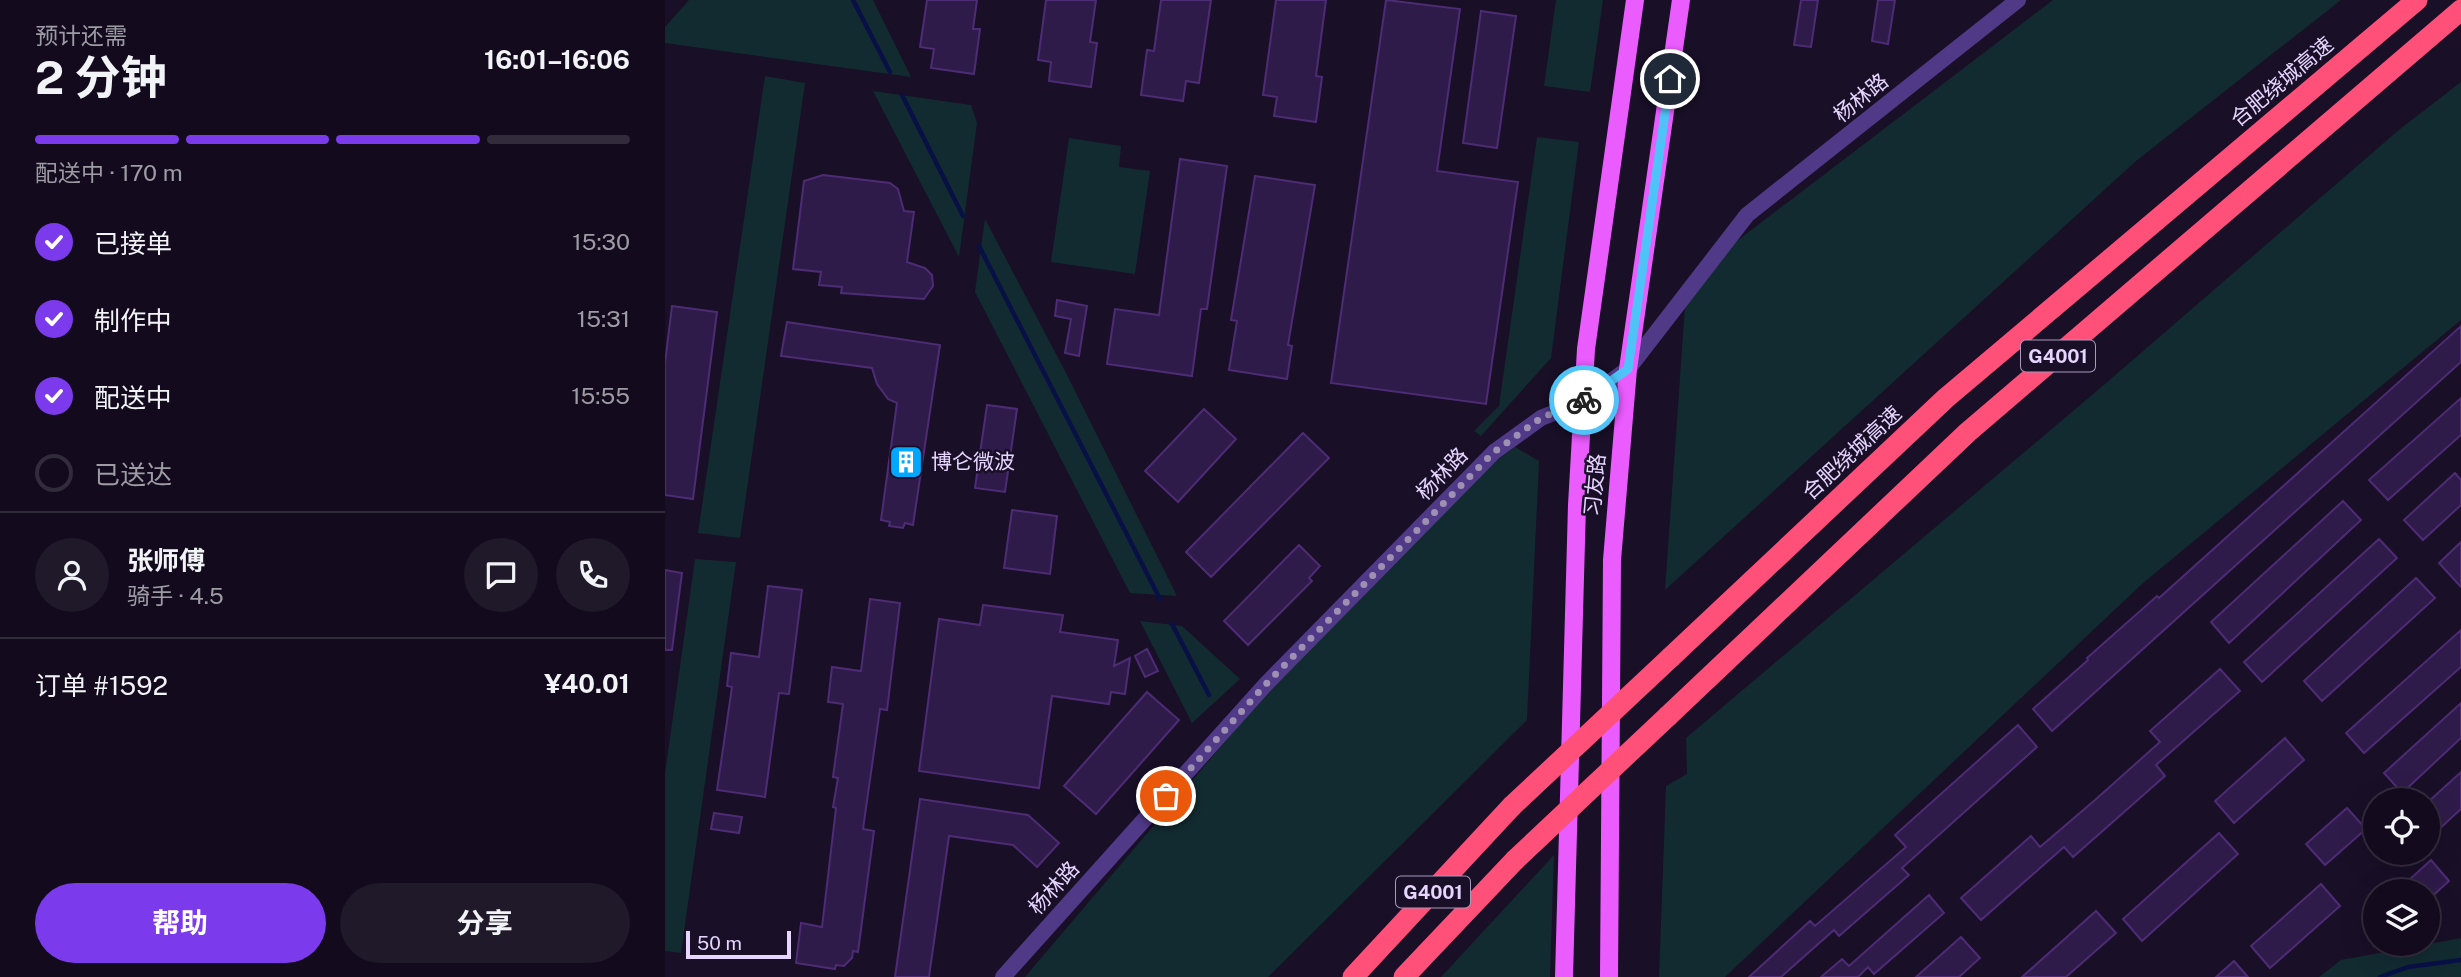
<!DOCTYPE html>
<html lang="zh">
<head>
<meta charset="utf-8">
<style>
  :root { --surface:#130b1d; --page:#20192a; --text:#f1f3f6; --muted:#9d9ba4; --line:#322b3b; --accent:#7c3aed }
  body { margin:0; font-family:"Public Sans","Noto Sans SC",sans-serif; background:var(--page); color:var(--text); height:100vh; display:flex; flex-direction:column; font-size:26px; white-space:nowrap }
  * { box-sizing:border-box; margin:0 }
  p { font-size:23px; color:var(--muted) }
  .icon { flex:none; width:38px; height:38px; fill:none; stroke:currentColor; stroke-width:2; stroke-linecap:round; stroke-linejoin:round }
  .map { position:relative; flex:1; overflow:hidden }
  .details { display:flex; flex-direction:column; background:var(--surface); width:665px }
  .details>* { flex:none }
  .tools { position:absolute; left:1698px; top:788px; display:grid; gap:14px }
  .tools a { display:grid; place-items:center; width:77px; height:77px; border-radius:50%; background:var(--surface); box-shadow:0 7px 28px #0002,0 0 0 2px var(--line); font-size:35px }
  .scale { position:absolute; left:21px; bottom:18px; width:105px; box-sizing:border-box; padding-left:7px; border:4px solid #e5d5ff; border-top:0; font-size:19px; line-height:24px; white-space:nowrap; color:#e5d5ff; -webkit-text-stroke:5px #190f27; paint-order:stroke }
  .pin { position:absolute; display:grid; place-items:center; width:60px; height:60px; color:#fff; margin:-30px; border:4px solid #fff; border-radius:50%; box-shadow:0 2px 7px #0007 }
  .courier { position:absolute; display:grid; place-items:center; width:70px; height:70px; margin:-35px; border:5px solid #4fc3f7; border-radius:50%; background:#fff; color:#222; box-shadow:0 2px 9px #0007 }
  .headline em { font-style:normal; font-weight:700 }
  .headline div { display:flex; flex-direction:column-reverse }
  .headline { display:flex; align-items:center; justify-content:space-between; height:119px; padding:0 35px }
  h1 { font-size:46px; font-weight:700; line-height:52px }
  .bar { display:grid; grid-template-columns:repeat(4,1fr); gap:10px 7px; align-content:center; height:84px; padding:0 35px }
  .bar i { height:9px; border-radius:5px; background:var(--line) }
  .bar .active { background:var(--accent) }
  .bar p { grid-column:span 4 }
  .line { display:flex; align-items:center; gap:18px; padding:0 35px; border-top:2px solid var(--line) }
  .line div { flex:1 }
  .round { display:grid; place-items:center; flex:none; width:74px; height:74px; border-radius:37px; background:var(--page) }
  ol { padding:0 35px; list-style:none }
  li { display:flex; align-items:center; gap:21px; height:77px }
  li p { margin-inline-start:auto }
  li .icon { padding:7px; border-radius:50%; background:var(--accent); color:#fff; stroke-width:4 }
  li:last-child { color:var(--muted) }
  li i { width:38px; height:38px; border:4px solid var(--line); border-radius:50% }
  .button { display:flex; gap:14px; margin-top:auto; padding:14px 35px }
  .button a { flex:1; height:80px; border-radius:42px; background:var(--accent); color:#fff; font-size:28px; font-weight:700; line-height:80px; text-align:center }
  .button a+a { background:var(--page); color:var(--text) }
  main { display:flex; flex:1; min-height:0 }
  .map>svg:first-child { display:block }
</style>
</head>
<body>
<main>
<section class="details">
<div class="headline"><div><h1>2 分钟</h1><p>预计还需</p></div><em>16:01–16:06</em></div>
<div class="bar"><i class="active"></i><i class="active"></i><i class="active"></i><i></i><p>配送中 · 170 m</p></div>
<ol>
<li><svg class="icon" aria-label="check" viewBox="0 0 24 24"><path d="M5 12l5 5 9-10"/></svg>已接单<p>15:30</p></li>
<li><svg class="icon" aria-label="check" viewBox="0 0 24 24"><path d="M5 12l5 5 9-10"/></svg>制作中<p>15:31</p></li>
<li><svg class="icon" aria-label="check" viewBox="0 0 24 24"><path d="M5 12l5 5 9-10"/></svg>配送中<p>15:55</p></li>
<li><i></i>已送达</li>
</ol>
<div class="line" style="height:126px"><a class="round"><svg class="icon" aria-label="person" viewBox="0 0 24 24"><circle cx="12" cy="8" r="4"/><path d="M4 21q1-7 8-7t8 7"/></svg></a><div><b>张师傅</b><p>骑手 · 4.5</p></div><a class="round"><svg class="icon" aria-label="chat" viewBox="0 0 24 24"><path d="M4 5h16v11H9l-5 4z"/></svg></a><a class="round"><svg class="icon" aria-label="phone" viewBox="0 0 24 24"><path d="M5 4h4l2 5-3 2q2 4 5 5l2-3 5 2v4C11 20 4 13 5 4z"/></svg></a></div>
<div class="line" style="height:91px"><div>订单 #1592</div><b>¥40.01</b></div>
<div class="button"><a>帮助</a><a>分享</a></div>
</section>
<div class="map">
<svg width="1796" height="977" viewBox="0 0 1796 977">
  <rect width="100%" height="100%" fill="#190f27"/>
  <path fill="#122b31" d="M24 0H208L246 77 0 43V27Z
    M891 0H938L925 92 879 86Z
    M1388 0H1676L1471 161 1000 590 1022 279Z
    M100 76 140 83 75 538 33 533Z
    M1796 82V320L1477 584 1060 977H994L1001 786 1022 774 1021 738 1440 384 1735 129Z
    M208 91 306 105 312 123 294 257Z
    M872 137 914 142 886 358 816 436 809 431 834 406Z
    M404 138 456 146 454 167 485 171 470 274 386 262Z
    M320 219 401 373 512 596 465 593 310 292Z
    M850 447 874 461 862 720 603 977H360L638 650 815 473Z
    M30 559 71 562 16 953 0 951V774Z
    M475 621 517 626 575 679 527 723Z
    M889 855 885 977H776Z
    M1796 938V977H1654L1676 960Z"/>
  <g fill="none" stroke-linecap="round" stroke-linejoin="round">
    <path stroke="#091046" stroke-width="4.5" d="M188 0 225 72
      M237 95 298 216
      M314 246 495 599
      M507 624 544 695
      M1715 977 1743 967 1796 960"/>
  </g>
  <path fill="#2f1b49" stroke="#4d2c75" stroke-width="2" d="M262 0H312L308 29H315L309 74 266 68 269 49 255 47Z
    M381 0H431L425 42 432 43 426 87 384 81 386 62 373 60Z
    M496 0H546L534 83 521 81 518 101 476 95 482 50 489 51Z
    M611 0H661L651 76 657 77 651 122 609 116 612 97 598 95Z
    M721 0 795 9 772 171 853 182 821 404 666 383Z
    M1136 0H1153L1146 47 1129 45Z
    M1213 0H1230L1223 44 1207 41Z
    M816 11 851 16 832 148 798 143Z
    M515 159 562 166 542 309H536L527 376 442 364 450 309 494 315Z
    M158 175 225 183 233 189 239 211 249 212 242 262 260 268 267 275 268 286 259 299 176 293 177 287 154 285 156 272 128 269 139 181Z
    M590 176 650 185 623 345 627 346 622 379 564 370 572 321 566 320Z
    M392 300 422 306 414 356 400 353 406 319 390 316Z
    M7 306 52 312 28 499 0 495V363Z
    M122 322 275 345 248 525 240 523 238 528 224 526 225 522 216 520 232 403 223 399 212 384 207 368 116 356Z
    M1796 326V362L1387 731 1368 709 1423 660 1422 658 1492 596 1494 598Z
    M1796 398V435L1723 500 1704 480Z
    M322 405 352 409 340 492 310 488Z
    M539 409 571 439 513 502 480 471Z
    M638 433 664 458 546 577 521 552Z
    M1790 473 1796 480V505L1758 540 1739 520Z
    M1678 501 1696 520 1564 643 1546 622Z
    M347 510 392 516 385 574 339 568Z
    M1714 539 1732 558 1597 682 1579 662Z
    M1796 542V587L1774 563Z
    M634 545 655 566 644 578 647 581 583 645 559 621Z
    M0 570 17 573 7 650H0Z
    M1751 578 1770 598 1657 701 1639 681Z
    M103 586 137 590 124 694 114 693 100 797 52 790 67 687 62 686 66 653 94 657Z
    M205 599 235 603 222 710 215 709 198 829 209 831 193 952 188 951 187 958 179 966 171 965 170 969 131 963 136 923 157 927 171 808 168 807 173 778 168 777 178 704 163 702 167 667 196 671Z
    M318 605 398 615 395 632 453 640 449 666 465 658 460 694 446 692 444 704 387 696 374 788 254 771 274 619 315 625Z
    M1796 630V667L1699 753 1681 733Z
    M482 649 493 671 480 677 470 656Z
    M1555 669 1575 691 1491 765 1500 776 1408 857 1399 847 1316 920 1296 898 1366 836 1375 847 1430 800 1495 742 1485 731Z
    M482 692 514 720 431 814 399 786Z
    M1796 703V738L1737 793 1719 773Z
    M1353 725 1372 747 1237 868 1244 875 1174 936 1169 930 1116 977H1084L1145 921 1150 926 1241 847 1230 835Z
    M1620 738 1639 760 1569 823 1550 801Z
    M1796 772V809L1771 832 1762 822V803Z
    M255 799 363 815 394 843 372 867 348 845 284 836 264 977H230Z
    M1682 808 1701 829 1660 865 1641 844Z
    M49 813 77 817 74 833 46 829Z
    M1554 833 1573 854 1477 941 1458 919Z
    M1766 860 1784 881 1762 901V891H1732Z
    M1656 884 1675 906 1605 968 1586 946Z
    M1264 895 1279 913 1209 974 1203 967 1193 977H1156L1177 959 1184 966Z
    M1431 911 1451 933 1401 977H1357Z
    M1296 937 1315 958 1294 977H1251Z
    M1569 961 1583 977H1551Z"/>
  <g fill="none" stroke-linecap="round" stroke-linejoin="round">
    <path stroke="#503987" stroke-width="16" d="M338 977 601 684 829 452 876 418 918 401 963 369 1082 215 1353 0"/>
    <path stroke="#eb5cff" stroke-width="18" d="M899 977 912 505 921 349 970 0
      M944 977 947 560 963 369 1016 0"/>
    <path stroke="#ff5079" stroke-width="21" d="M1006 657 1281 398 1752 0
      M1003 716 1303 432 1796 10
      M688 977 847 806
      M739 977 850 860"/>
    <path stroke="#ff5079" stroke-width="21" d="M847 806 1006 657
      M850 860 1003 716"/>
  </g>
  <g fill="none" stroke-linecap="round" stroke-linejoin="round">
    <path stroke="#9e90b3" stroke-width="7" stroke-dasharray="0 12.6" d="M501 796 601 684 829 452 876 418 919 400"/>
    <path stroke="#4fc3f7" stroke-width="9" d="M919 400 963 369 1005 79"/>
  </g>
  <defs>
    <g id="building-square" transform="scale(1.75)"><rect x="-9" y="-9" width="18" height="18" rx="4" fill="#01a7ff" stroke="#190f27"/><path d="M-4-6H4V6H1V3H-1V6H-4ZM-2.5-4.3h1.7v1.8h-1.7ZM.8-4.3h1.7v1.8H.8ZM-2.5-1h1.7V.8h-1.7ZM.8-1h1.7V.8H.8Z" fill="#fff"/></g>
  </defs>
  <g fill-rule="evenodd">
    <use href="#building-square" x="241" y="462"/>
  </g>
  <g text-anchor="middle" stroke-width="5" stroke-linejoin="round" paint-order="stroke">
    <g fill="#190f27" stroke="#a89abe" stroke-width="2">
      <rect x="1356" y="340.5" width="74" height="31" rx="5"/>
      <rect x="731" y="876.5" width="74" height="31" rx="5"/>
    </g>
    <g font-size="19" font-weight="bold" fill="#e5d5ff">
      <text x="1393" y="363">G4001</text>
      <text x="768" y="899">G4001</text>
    </g>
    <g font-size="21" fill="#e5d5ff" stroke="#190f27">
      <text transform="translate(1617 82) rotate(-40)" y="7">合肥绕城高速</text>
      <text transform="translate(1196 98) rotate(-39)" y="7">杨林路</text>
      <text transform="translate(1187 453) rotate(-43)" y="7">合肥绕城高速</text>
      <text transform="translate(777 474) rotate(-46)" y="7">杨林路</text>
      <text transform="translate(930 485) rotate(-85)" y="7">习友路</text>
      <text transform="translate(389 888) rotate(-48)" y="7">杨林路</text>
    </g>
    <g font-size="21" fill="#e5d5ff" stroke="#190f27" text-anchor="start">
      <text x="266" y="469">博仑微波</text>
    </g>
  </g>
</svg>
<div class="tools">
<a><svg class="icon" aria-label="locate" viewBox="0 0 24 24"><circle cx="12" cy="12" r="6"/><path d="M12 2v4M12 18v4M2 12h4M18 12h4"/></svg></a>
<a><svg class="icon" aria-label="layers" viewBox="0 0 24 24"><path d="M12 4l9 5-9 5-9-5zM3 14l9 5 9-5"/></svg></a>
</div>
<div class="scale">50 m</div>
<div class="pin" style="left:501px;top:796px;background:#ea580c"><svg class="icon" aria-label="bag" viewBox="0 0 24 24"><path d="M5 8h14l-1 12H6zM9 8a3 3 0 0 1 6 0"/></svg></div>
<div class="pin" style="left:1005px;top:79px;background:#1f2937"><svg class="icon" aria-label="home" viewBox="0 0 24 24"><path d="M3 11l9-7 9 7M6 9v11h12V9"/></svg></div>
<div class="courier" style="left:919px;top:400px"><svg class="icon" aria-label="bike" viewBox="0 0 24 24"><circle cx="6" cy="16" r="4"/><circle cx="18" cy="16" r="4"/><path d="M6 16l4-8h5l3 8M10 8l3 8H6M13 5h3"/></svg></div>
</div>
</main>
</body>
</html>
